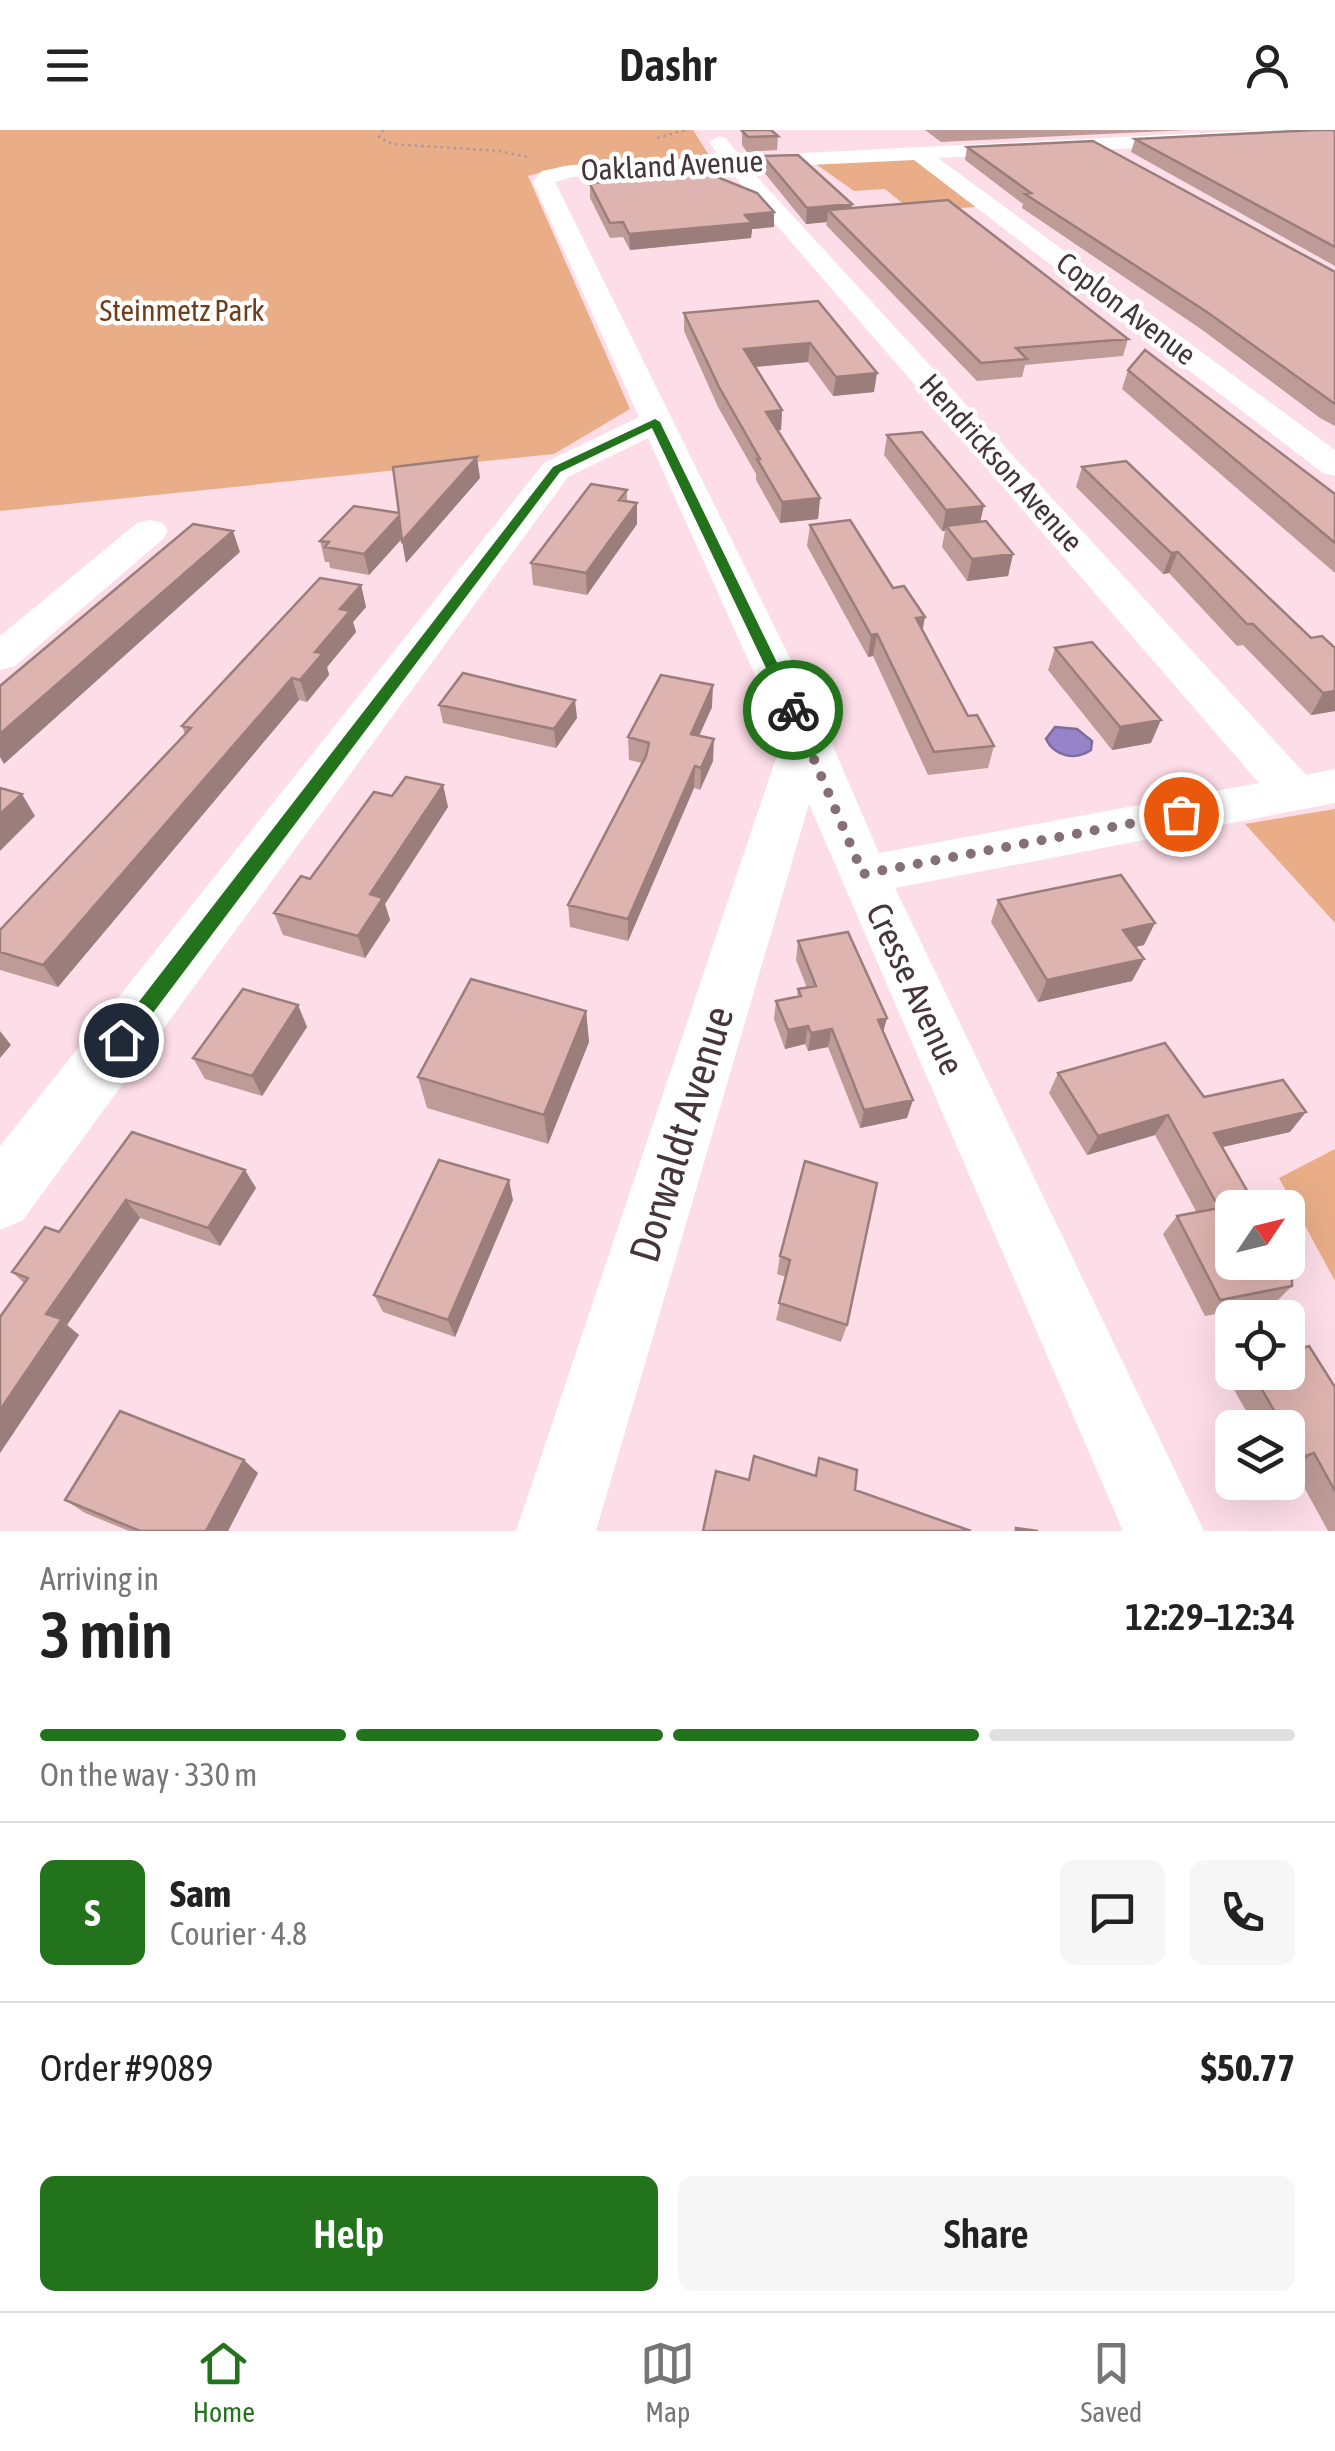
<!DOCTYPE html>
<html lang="en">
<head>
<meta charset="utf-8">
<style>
  :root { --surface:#fff; --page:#f6f6f6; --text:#222; --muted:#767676; --line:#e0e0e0; --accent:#22731c }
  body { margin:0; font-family:"Asap Condensed",sans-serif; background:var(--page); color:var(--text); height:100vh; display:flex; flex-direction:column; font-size:38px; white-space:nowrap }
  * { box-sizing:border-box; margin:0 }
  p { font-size:32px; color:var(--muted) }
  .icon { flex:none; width:55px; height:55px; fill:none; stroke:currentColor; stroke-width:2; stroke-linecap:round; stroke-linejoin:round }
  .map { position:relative; height:1401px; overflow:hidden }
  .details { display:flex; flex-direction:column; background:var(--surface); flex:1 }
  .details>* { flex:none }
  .needle { width:65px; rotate:55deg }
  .fabs { position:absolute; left:1215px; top:1060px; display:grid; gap:20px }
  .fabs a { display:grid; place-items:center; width:90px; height:90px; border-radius:15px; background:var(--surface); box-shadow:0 10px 40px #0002; font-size:50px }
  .pin { position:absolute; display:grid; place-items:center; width:85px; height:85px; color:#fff; margin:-42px; border:5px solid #fff; border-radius:50%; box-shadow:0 2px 10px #0007 }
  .courier { position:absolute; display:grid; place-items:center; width:100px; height:100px; margin:-50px; border:8px solid #22731c; border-radius:50%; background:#fff; color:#222; box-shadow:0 2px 12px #0007 }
  .overview em { font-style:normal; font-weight:600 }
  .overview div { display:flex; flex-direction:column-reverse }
  .overview { display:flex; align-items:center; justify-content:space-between; height:170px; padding:0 40px }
  h1 { font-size:65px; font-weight:600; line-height:75px }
  .bar { display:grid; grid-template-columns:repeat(4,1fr); gap:15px 10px; align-content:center; height:120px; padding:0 40px }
  .bar i { height:12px; border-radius:8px; background:var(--line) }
  .bar .on { background:var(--accent) }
  .bar p { grid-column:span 4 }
  .line { display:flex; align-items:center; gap:25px; padding:0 40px; border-top:2px solid var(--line) }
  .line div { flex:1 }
  .round { display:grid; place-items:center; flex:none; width:105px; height:105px; border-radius:15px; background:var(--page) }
  .action { display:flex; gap:20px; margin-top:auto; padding:20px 40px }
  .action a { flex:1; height:115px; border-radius:15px; background:var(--accent); color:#fff; font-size:40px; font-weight:600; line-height:115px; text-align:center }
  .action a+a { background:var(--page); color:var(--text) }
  header { display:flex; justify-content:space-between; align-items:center; height:130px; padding:0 40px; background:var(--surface); font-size:45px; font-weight:600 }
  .dock { display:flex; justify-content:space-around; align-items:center; height:140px; border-top:2px solid var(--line); background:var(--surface); font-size:28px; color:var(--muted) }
  .dock a { display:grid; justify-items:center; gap:5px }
  .dock .on { color:var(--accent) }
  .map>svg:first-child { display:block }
</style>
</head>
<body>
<header><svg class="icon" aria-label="menu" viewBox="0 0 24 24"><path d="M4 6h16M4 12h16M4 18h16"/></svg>Dashr<svg class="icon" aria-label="person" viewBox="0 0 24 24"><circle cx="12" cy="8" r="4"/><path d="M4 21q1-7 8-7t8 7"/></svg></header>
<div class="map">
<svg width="1335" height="1401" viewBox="0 0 1335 1401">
  <rect width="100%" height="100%" fill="#fddde8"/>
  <path fill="#e9ae88" d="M0 0H693L710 27 563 36 528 46 630 279 554 324 0 381Z
    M911 25 976 77 912 81 885 59 854 61 810 30Z
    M1335 679V793L1245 694Z
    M1335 1019V1151L1279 1048Z"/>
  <path fill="#9783c9" stroke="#7f6c9f" stroke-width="2.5" d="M1055 597 1077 599 1092 611 1091 620C1075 631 1054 626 1046 609Z"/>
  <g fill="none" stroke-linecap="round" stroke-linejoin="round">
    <path stroke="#b0969f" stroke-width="2.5" stroke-dasharray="2.5 4" stroke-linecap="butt" d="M383 0 379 7 392 14 499 21 528 27
      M657 8 685 0"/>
    <path fill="#fff" fill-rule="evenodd" d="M1261 0H1335V8L938 28 1335 320V346L1323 343 914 30 749 38 1306 645 1335 639V673L895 758 1204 1401H1123L809 674 596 1401H516L783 607 648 308 568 347 23 1090 0 1100V1016L544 333 639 287 533 52 542 41 572 35 720 27 709 12 719 6 726 8 740 26ZM729 39 735 47 1259 653 879 723 829 607 555 52 572 47Z
      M150 390 163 393 168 401 163 409 15 536 0 540V506L137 393Z"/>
  </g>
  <path fill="#bf9b97" d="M925 0H1186L941 12Z
    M1335 0V136L1131 22 1135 9Z
    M742 1 778 6 777 20 747 22 742 15Z
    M967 17 1335 142V296L1320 288 1201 199 1022 78 1023 74 965 30Z
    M763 26 852 74 851 78 1128 209 1123 226 1025 235 1022 247 977 251 826 95 827 92 806 94 763 41Z
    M590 54 774 82V97L752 99 751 108 630 120 623 107 610 108 590 68Z
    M818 171 874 262 833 266 808 232 755 237 782 280 781 300H778L820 368 818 389 780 393 756 350V344L718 277 684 201V183Z
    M1128 240 1335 364V443L1122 259Z
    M887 305 981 392 1013 424 1008 446 967 451 942 417 945 401H942L884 325Z
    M1082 337 1311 508 1335 518V581L1311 585 1243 515 1237 516 1169 443 1163 444 1076 357Z
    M480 348 406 433 402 409 369 445 330 438 329 432H325L320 411 399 383Z
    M627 360V372L637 373V394L587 465 533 455 531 433Z
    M810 395 893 458 922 500 968 586 994 616 988 638 928 645 873 526 868 527 807 416Z
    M361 455 366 477 353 492 356 502 327 537 329 545 307 572 299 570 58 857 0 840V800L185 604 182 596Z
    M1055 518 1151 613 1112 620 1048 540Z
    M439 575 577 588 556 618 443 593Z
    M712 577 699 606 713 631 700 660 694 658 628 811 570 797 568 775 642 633 629 630 628 607Z
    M443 655 448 677 385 774 390 790 365 828 283 805 274 783 392 666Z
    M998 770 1144 815 1135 817 1144 829 1132 851 1038 872 991 792Z
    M798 811 887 888 883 901 907 988 860 998 828 917 808 921 805 914 785 919 774 889 776 871 797 867 798 859 807 858 796 830Z
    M298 875 307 897 262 966 205 949 193 928Z
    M586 881 589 912 548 1014 427 978 418 947Z
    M1058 943 1204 967 1290 1002 1222 1017 1292 1156 1275 1173 1205 1186 1163 1104 1177 1086 1197 1083 1155 1005 1087 1025 1049 963Z
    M132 1002 256 1058 220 1116 140 1088 67 1195 79 1205 0 1323V1187L24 1153 12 1142 59 1102Z
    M805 1031 847 1195 841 1212 776 1190 786 1147 777 1144 780 1126Z
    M513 1070 455 1207 383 1182 374 1165Z
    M1239 1242H1288L1335 1257V1401H1328L1293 1337 1288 1339V1298H1256L1229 1251Z
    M258 1343 228 1401H129L85 1383 65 1370Z"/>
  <path fill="#9b7e7b" d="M852 74 850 90 828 80 827 92 806 94 807 78Z
    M774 82V97L752 99 751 108 630 120 629 104 745 85Z
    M810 213 808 232 743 238 744 219Z
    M877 243 874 262 833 266 836 247Z
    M782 280 781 300 765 301 766 282Z
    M477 327 480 348 406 433 402 411Z
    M820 368 818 389 780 393 782 372Z
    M637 373V394L587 465 586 443Z
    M984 376 979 397 946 396 945 401H942L946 380Z
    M399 386 403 407 369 445 364 424Z
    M233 401 240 422 4 634 0 627V604Z
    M1178 422 1169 443 1163 444 1171 423Z
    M1013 424 1008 446 967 451 972 429Z
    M361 455 366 477 353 492 356 502 327 537 329 545 307 572 300 550 340 479Z
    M925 487 921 509 916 488Z
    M877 504 873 526 868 527 871 505Z
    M292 548 299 570 58 857 43 835Z
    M713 555 712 577 690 626 691 604Z
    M1335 561V581L1311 585 1323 563Z
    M575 570 577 588 556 618 554 599Z
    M1161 590 1151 613 1112 620 1120 597Z
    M714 609 713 631 700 660 701 638Z
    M695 636 694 658 628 811V789Z
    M443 655 448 677 385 774 390 790 365 828 358 806 370 764Z
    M22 664 35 686 0 721V684Z
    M1155 793 1144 815 1113 822 1123 800Z
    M1144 829 1132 851 1038 872 1047 850Z
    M298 875 307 897 262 966 252 946Z
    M586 881 589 912 548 1014 544 985Z
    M887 888 882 906 878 890Z
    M808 896 805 914 785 919 788 900Z
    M832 899 828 917 808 921 811 903Z
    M0 901 11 915 0 928Z
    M913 970 907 988 860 998 864 980Z
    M1306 982 1290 1002 1200 1022 1214 1003Z
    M1168 985 1155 1005 1087 1025 1098 1006Z
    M245 1040 256 1058 220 1116 208 1098Z
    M509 1050 513 1070 455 1207 448 1190Z
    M126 1070 140 1088 67 1195 79 1205 0 1323V1280L46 1184Z
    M1314 1323 1293 1337 1288 1339V1337L1302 1327Z
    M244 1330 258 1343 228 1401H206Z"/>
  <path fill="#deb4b0" stroke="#9b7e7b" stroke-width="2.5" d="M744 0H771L778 6 748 7 742 1Z
    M1317 0H1335V117L1135 9Z
    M1093 11 1335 142V274L1207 182 1025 64 1031 63 967 17Z
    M798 25 852 74 807 78 763 26Z
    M685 34 757 63 774 82 745 85 752 93 629 104 623 92 610 93 590 54Z
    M948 70 1128 209 1016 218 1027 229 981 233 828 80Z
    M818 171 877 243 836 247 810 213 744 219 782 280 766 282 820 368 782 372 757 329H760L719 257 684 183Z
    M1145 220 1335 364V413L1128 240Z
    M922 302 984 376 946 380 887 305Z
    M477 327 402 411 399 386 364 424 325 417 329 412 320 411 354 376 399 383 393 337Z
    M1126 331 1311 508 1322 506 1335 518V561L1323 563 1253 494H1247L1178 422 1171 423 1082 337Z
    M591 354 627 360 619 370 637 373 586 443 531 433Z
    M850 390 893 458 904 456 925 487 916 488 968 586 977 585 994 616 934 622 877 504 871 505 810 395Z
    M986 391 1013 424 972 429 946 396Z
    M193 394 233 401 0 604V556Z
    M320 448 361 455 340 479 350 481 315 522 323 523 300 550 292 548 43 835 0 822V800L191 598 182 596Z
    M1092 512 1161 590 1120 597 1055 518Z
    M463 543 575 570 554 599 439 575Z
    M661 545 713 555 691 604 714 609 701 638 695 636 628 789 568 775 646 626 649 613 628 607Z
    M406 647 443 655 370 764 383 768 358 806 274 783 301 746 310 749 374 662 392 666Z
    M0 658 22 664 0 684Z
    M1121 745 1155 793 1123 800 1144 829 1047 850 998 770Z
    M848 802 887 888 878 890 913 970 864 980 832 899 811 903 808 896 788 900 776 871 801 866 798 859 816 856 798 811Z
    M471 849 586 881 544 985 418 947Z
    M243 859 298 875 252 946 193 928Z
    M1165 913 1204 967 1283 950 1306 982 1214 1003 1257 1078H1232V1132L1288 1131 1292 1139V1156L1220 1170 1177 1086 1219 1078 1168 985 1098 1006 1058 943Z
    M132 1002 245 1040 208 1098 126 1070 46 1184 62 1189 0 1280V1187L28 1148 12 1142 45 1097 59 1102Z
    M439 1030 509 1050 448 1190 374 1165Z
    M805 1031 877 1053 847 1195 779 1173 790 1130 780 1126Z
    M1309 1216 1335 1257V1361L1314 1323 1302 1327 1288 1303V1298H1284L1252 1242H1288V1223Z
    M120 1281 244 1330 206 1401H140L65 1370Z
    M754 1326 816 1346 819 1328 857 1340 855 1360 971 1401H703L716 1341 749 1350Z
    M1016 1398 1038 1401H1016Z"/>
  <path fill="#22731c" d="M655 289 660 292 800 580 798 584 786 580 652 298 560 342 128 916H114V904L553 337Z"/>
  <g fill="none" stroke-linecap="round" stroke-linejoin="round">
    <path stroke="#867078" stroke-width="10" stroke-dasharray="0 18" d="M793 580 863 744 1181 684"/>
  </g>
  <g text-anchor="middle" stroke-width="9" stroke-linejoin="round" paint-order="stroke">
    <g font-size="30" fill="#46363c" stroke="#fff">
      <text transform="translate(672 36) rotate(-3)" y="10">Oakland Avenue</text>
      <text transform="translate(1126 179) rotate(37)" y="10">Coplon Avenue</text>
      <text transform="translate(1001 333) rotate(48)" y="10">Hendrickson Avenue</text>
    </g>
    <g font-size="30" fill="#6e3f1d" stroke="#fff">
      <text x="182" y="191">Steinmetz Park</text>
    </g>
    <g font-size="35" fill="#46363c" stroke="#fff">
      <text transform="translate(915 859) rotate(65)" y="12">Cresse Avenue</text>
    </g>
    <g font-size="42" fill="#46363c" stroke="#fff">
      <text transform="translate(681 1004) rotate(-73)" y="15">Dorwaldt Avenue</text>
    </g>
  </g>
</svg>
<div class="fabs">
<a><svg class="needle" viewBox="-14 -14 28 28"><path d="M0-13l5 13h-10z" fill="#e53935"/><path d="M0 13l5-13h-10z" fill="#767676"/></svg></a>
<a><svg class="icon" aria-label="locate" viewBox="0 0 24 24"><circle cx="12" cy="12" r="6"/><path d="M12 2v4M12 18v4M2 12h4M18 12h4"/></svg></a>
<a><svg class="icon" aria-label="layers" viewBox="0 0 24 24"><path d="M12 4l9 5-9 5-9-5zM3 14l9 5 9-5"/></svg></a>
</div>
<div class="pin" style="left:1181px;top:684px;background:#ea580c"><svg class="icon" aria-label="bag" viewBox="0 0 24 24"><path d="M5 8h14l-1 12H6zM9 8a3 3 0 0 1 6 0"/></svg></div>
<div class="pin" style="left:121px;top:910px;background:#1f2937"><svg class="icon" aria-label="home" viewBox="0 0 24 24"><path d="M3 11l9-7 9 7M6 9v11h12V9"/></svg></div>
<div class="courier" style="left:793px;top:580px"><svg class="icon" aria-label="bike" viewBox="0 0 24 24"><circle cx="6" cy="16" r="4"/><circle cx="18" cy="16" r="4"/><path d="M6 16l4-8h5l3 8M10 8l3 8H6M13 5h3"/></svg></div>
</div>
<section class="details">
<div class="overview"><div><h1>3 min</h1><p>Arriving in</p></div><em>12:29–12:34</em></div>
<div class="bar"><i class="on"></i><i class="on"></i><i class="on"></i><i></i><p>On the way · 330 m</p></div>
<div class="line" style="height:180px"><b class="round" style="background:var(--accent);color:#fff">S</b><div><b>Sam</b><p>Courier · 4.8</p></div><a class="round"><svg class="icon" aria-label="chat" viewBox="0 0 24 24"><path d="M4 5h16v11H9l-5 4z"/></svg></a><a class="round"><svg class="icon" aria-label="phone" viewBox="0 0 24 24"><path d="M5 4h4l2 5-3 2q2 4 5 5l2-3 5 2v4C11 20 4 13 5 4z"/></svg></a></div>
<div class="line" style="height:130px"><div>Order #9089</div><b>$50.77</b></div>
<div class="action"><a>Help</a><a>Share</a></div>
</section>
<nav class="dock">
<a class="on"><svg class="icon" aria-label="home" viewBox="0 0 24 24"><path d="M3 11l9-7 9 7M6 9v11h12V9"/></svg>Home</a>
<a><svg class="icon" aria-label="map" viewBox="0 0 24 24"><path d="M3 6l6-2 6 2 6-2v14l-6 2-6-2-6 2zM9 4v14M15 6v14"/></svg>Map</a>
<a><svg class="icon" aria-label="saved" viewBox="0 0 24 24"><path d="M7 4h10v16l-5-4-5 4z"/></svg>Saved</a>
</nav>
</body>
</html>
